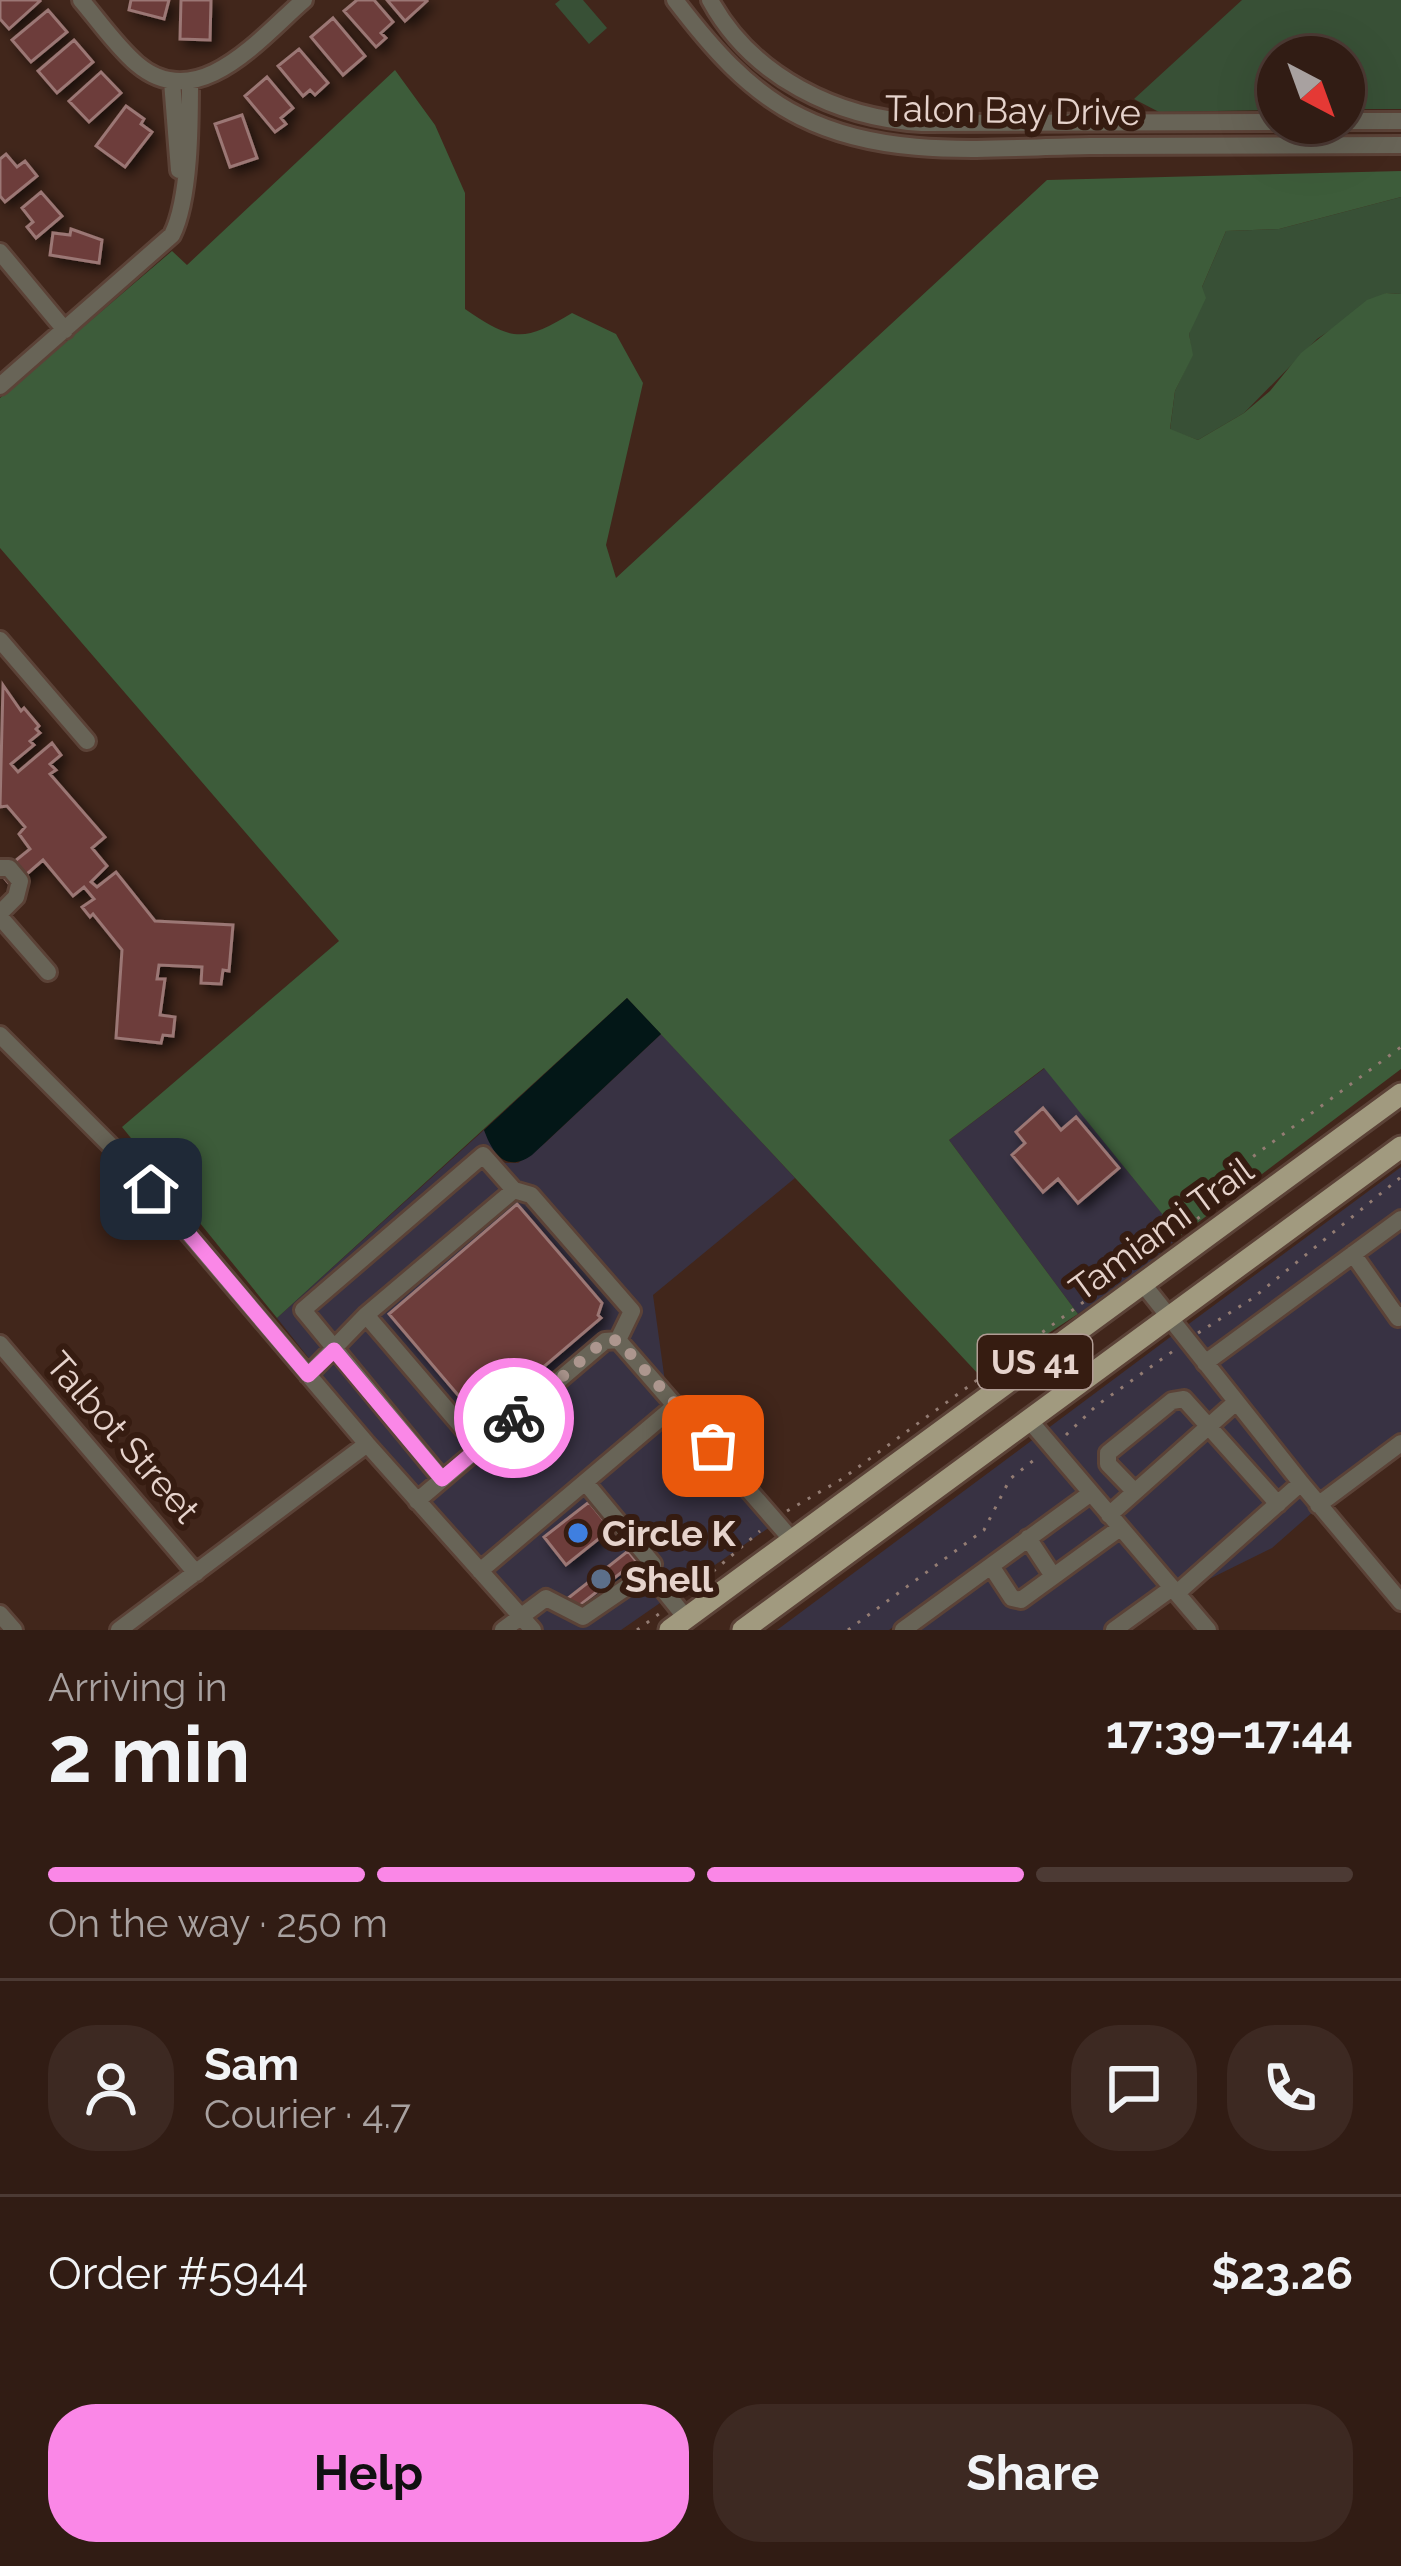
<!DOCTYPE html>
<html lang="en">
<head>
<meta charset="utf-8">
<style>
  :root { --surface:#311c14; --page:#3d2922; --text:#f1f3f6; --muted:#a8a1a0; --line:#4c3a34; --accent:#fa87e7 }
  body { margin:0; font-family:Raleway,sans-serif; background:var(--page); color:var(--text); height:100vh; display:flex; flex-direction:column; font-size:45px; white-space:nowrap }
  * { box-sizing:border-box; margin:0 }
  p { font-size:39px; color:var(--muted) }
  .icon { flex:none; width:66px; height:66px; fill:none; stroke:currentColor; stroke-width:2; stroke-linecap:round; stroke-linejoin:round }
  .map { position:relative; height:1630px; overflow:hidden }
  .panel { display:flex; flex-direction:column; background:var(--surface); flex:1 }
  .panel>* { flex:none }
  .needle { width:78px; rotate:139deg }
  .tools { position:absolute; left:1257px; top:36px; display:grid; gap:24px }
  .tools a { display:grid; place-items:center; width:108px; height:108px; border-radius:50%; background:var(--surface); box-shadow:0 12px 48px #0002,0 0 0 3px var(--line); font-size:60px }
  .pin { position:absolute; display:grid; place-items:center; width:102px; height:102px; color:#fff; margin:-51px; border-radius:24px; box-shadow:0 6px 18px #0006 }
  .courier { position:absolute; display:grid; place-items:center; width:120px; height:120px; margin:-60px; border:9px solid #fa87e7; border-radius:50%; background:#fff; color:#222; box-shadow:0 3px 15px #0007 }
  .head em { font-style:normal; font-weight:700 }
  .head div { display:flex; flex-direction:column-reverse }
  .head { display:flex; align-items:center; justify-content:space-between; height:204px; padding:0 48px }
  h1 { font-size:78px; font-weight:700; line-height:90px }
  .bar { display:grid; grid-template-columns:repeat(4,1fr); gap:18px 12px; align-content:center; height:144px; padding:0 48px }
  .bar i { height:15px; border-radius:9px; background:var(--line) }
  .bar .current { background:var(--accent) }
  .bar p { grid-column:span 4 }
  .line { display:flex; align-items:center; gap:30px; padding:0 48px; border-top:3px solid var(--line) }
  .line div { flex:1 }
  .round { display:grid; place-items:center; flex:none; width:126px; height:126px; border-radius:48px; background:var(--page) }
  .cta { display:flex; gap:24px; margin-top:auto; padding:24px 48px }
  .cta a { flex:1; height:138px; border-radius:48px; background:var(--accent); color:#111; font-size:48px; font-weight:700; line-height:138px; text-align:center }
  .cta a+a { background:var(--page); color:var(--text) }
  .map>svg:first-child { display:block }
</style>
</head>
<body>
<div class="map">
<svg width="1401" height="1630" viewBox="0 0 1401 1630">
  <defs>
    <filter id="shadow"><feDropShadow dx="5.5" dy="5.5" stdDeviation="6" flood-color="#0009"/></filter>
  </defs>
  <rect width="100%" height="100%" fill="#41261b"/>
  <path fill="#383243" d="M661 1034 795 1178 653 1295 667 1396 777 1522 621 1630H543L373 1439 277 1318 484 1130 498 1157 505 1163H518L545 1143Z
    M1045 1068 1180 1236 1140 1271 1078 1314 949 1140Z
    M1401 1167V1208L1206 1351 1186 1326Z
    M1401 1229V1432L1319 1493 1216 1365Z
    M1173 1335 1314 1511 1272 1548 1185 1591 1047 1429Z
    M1035 1438 1080 1491 889 1630H777Z
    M1091 1504 1171 1598 1113 1630H918Z"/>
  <path fill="#385036" d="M560 0H583L607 28 589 44 555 4Z
    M1242 0H1401V109H1344V57H1278V110L1159 112 1134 99Z
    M1401 197V294L1386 293 1317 339 1244 413 1198 440 1170 430 1175 391 1192 355 1189 334 1202 287 1226 231 1279 229Z"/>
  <path fill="#3d5c3a" d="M395 70 435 125 465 193V309C512 341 523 343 572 313L616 334 643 383 606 545 616 578 1047 180 1401 171V197L1279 229 1226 231 1202 287 1206 298 1189 334 1193 355 1175 391 1170 429 1198 440 1244 413 1270 391 1301 353 1367 300 1386 293 1401 294V1069L1180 1236 1044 1068 949 1140 1078 1314 981 1377 627 998 277 1318 122 1127 339 941 0 548V398L172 251 187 265Z"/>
  <path fill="#031717" d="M627 998 661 1034 532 1155C507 1173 493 1155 484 1130Z"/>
  <path fill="#6d3d3b" stroke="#9b7774" stroke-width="3" filter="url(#shadow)" d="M0 0H39L40 1 9 29 0 19Z
    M131 0H169L164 19 129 10Z
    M181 0H211L210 40 180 39Z
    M357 0H374L393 22 381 33 386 38 376 47 344 11Z
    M387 0H426L427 1 405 21Z
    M48 10 67 32 31 62 12 40Z
    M333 18 365 56 343 75 311 37Z
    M74 40 93 62 57 93 38 71Z
    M299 49 328 83 315 95 310 90 303 96 278 66Z
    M101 72 121 93 89 122 69 101Z
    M267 77 293 108 281 118 286 124 275 132 245 96Z
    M126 106 144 119 141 124 152 132 125 167 96 146Z
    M242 115 257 158 230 167 215 124Z
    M6 154 17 167 25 161 37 176 5 202 0 196V159Z
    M41 192 62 216 36 238 27 227 33 222 22 208Z
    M71 229 102 240 99 263 50 255 53 233 70 235Z
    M3 685 21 711 24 708 39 726 36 729 40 733 30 741 34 745 11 764 18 772 52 743 61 755 50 764 56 770 50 774 105 837 92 848 107 866 91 882 97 887 116 872 155 921 233 925 229 971 223 970 221 984 201 983 202 967 159 965 157 979H165L160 1015 175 1017 173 1036 163 1035 161 1043 116 1038 122 950 93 914 90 917 82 907 94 899 84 887 73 896 43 860 12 887 0 873 30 849 19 834 25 827 7 806 0 807Z
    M1043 1108 1061 1130 1076 1117 1119 1168 1078 1203 1058 1179 1043 1192 1012 1155 1025 1143 1016 1132Z
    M517 1204 602 1303 598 1315 601 1318 506 1399 489 1398 490 1385 476 1384 475 1397 458 1395 389 1314Z
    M589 1502 611 1529 566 1565 544 1537Z
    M628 1551 636 1561 575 1609 567 1599Z"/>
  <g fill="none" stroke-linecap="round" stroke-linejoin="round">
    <g stroke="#5b4237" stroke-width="22">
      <path id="minor" d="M81 0C99 21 116 46 137 64 198 116 261 37 304 0
        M675 0C710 46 748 91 801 117 889 161 994 147 1090 146 1193 146 1297 146 1401 145
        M710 0C752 77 837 118 922 123L1278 122
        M172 81 179 170
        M1344 121H1401
        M0 252 65 330
        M0 386 172 235C190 199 190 123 190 82
        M0 640 87 741
        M0 868H9L20 881 16 897 0 913
        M0 917 48 972
        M0 1035 129 1164 367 1444 533 1630
        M1353 1254 1398 1318 1401 1315
        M1143 1284 1301 1483 1401 1602
        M366 1315 479 1447
        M0 1344 196 1573
        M1205 1363 1401 1219
        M308 1375 366 1315 514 1190 531 1195 632 1311 618 1340 792 1540
        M1029 1420 1208 1630
        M442 1479 303 1310 483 1155 514 1190
        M585 1482 653 1564 649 1572 686 1618
        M1135 1492 1108 1464V1453L1172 1401 1184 1399 1278 1504
        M417 1501 605 1341 618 1340
        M1318 1505 1401 1443
        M1109 1515 1236 1402
        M1028 1538 1053 1576
        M991 1566 1012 1598 1021 1600 1120 1528
        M480 1571 676 1405
        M1177 1593 1301 1483
        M0 1614 14 1630
        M119 1630 367 1444
        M503 1630 546 1598 583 1617 649 1572
        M903 1630 1091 1493
        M1114 1630 1172 1588"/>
    </g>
    <g stroke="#5b4237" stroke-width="27">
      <path id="major" d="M670 1630 1401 1094
        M743 1630 1401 1147"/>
    </g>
    <path stroke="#937c73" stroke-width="3" stroke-dasharray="3 9" stroke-linecap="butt" d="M1198 1333 1253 1298 1401 1177
      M1066 1435 1096 1406 1176 1349
      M787 1511 842 1479 1201 1216 1247 1161 1401 1047
      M686 1595 760 1531
      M637 1630 663 1611
      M848 1630 984 1530 1010 1479 1039 1456"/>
    <use href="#minor" stroke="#686457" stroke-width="16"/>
    <use href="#major" stroke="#a19a7f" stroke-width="21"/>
  </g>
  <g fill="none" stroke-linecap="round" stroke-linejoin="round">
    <path stroke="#ac968e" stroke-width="12" stroke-dasharray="0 21.6" d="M514 1418 604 1341 618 1340 713 1446"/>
    <path stroke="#fa87e7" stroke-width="15" d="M151 1189 308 1375 334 1350 442 1479 514 1418"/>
  </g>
  <circle fill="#3f7fe0" stroke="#361c11" stroke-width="4.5" cx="578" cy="1533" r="12"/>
  <circle fill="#5c6f8a" stroke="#361c11" stroke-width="4.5" cx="601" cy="1579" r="12"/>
  <g text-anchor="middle" stroke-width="12" stroke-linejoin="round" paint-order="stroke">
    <rect fill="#361c11" stroke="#b19c94" stroke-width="3" x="978" y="1335" width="114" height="54" rx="9"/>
    <g font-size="33" font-weight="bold" fill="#e6d3cc">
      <text x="1035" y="1374">US 41</text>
    </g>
    <g font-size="36" fill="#e6d3cc" stroke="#361c11">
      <text transform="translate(1013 110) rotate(1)" y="13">Talon Bay Drive</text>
      <text transform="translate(1161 1229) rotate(-36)" y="13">Tamiami Trail</text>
      <text transform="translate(123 1437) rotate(49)" y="13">Talbot Street</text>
    </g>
    <g font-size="36" font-weight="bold" fill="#e6d3cc" stroke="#361c11" text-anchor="start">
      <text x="602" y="1546">Circle K</text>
      <text x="625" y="1592">Shell</text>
    </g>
  </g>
</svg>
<div class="tools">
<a><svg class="needle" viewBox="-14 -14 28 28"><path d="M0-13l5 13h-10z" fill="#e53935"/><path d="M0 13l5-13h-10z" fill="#a8a1a0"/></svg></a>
</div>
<div class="pin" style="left:713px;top:1446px;background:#ea580c"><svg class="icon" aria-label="bag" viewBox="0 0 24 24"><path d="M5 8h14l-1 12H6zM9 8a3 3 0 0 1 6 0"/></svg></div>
<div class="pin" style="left:151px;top:1189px;background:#1f2937"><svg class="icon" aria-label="home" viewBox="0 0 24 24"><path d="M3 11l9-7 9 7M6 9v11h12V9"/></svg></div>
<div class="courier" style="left:514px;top:1418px"><svg class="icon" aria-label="bike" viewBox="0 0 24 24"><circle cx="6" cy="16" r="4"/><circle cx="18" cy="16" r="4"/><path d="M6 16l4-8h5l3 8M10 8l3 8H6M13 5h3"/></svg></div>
</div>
<section class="panel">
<div class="head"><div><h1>2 min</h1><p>Arriving in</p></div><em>17:39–17:44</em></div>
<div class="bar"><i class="current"></i><i class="current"></i><i class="current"></i><i></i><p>On the way · 250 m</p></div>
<div class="line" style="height:216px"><a class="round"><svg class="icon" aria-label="person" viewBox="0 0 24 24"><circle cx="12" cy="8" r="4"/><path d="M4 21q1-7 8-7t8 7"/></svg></a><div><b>Sam</b><p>Courier · 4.7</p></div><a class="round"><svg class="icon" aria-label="chat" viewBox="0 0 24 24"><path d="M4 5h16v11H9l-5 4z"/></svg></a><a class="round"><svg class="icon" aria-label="phone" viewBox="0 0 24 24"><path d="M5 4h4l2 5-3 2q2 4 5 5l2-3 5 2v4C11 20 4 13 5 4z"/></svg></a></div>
<div class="line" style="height:156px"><div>Order #5944</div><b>$23.26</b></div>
<div class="cta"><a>Help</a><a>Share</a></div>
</section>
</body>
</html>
